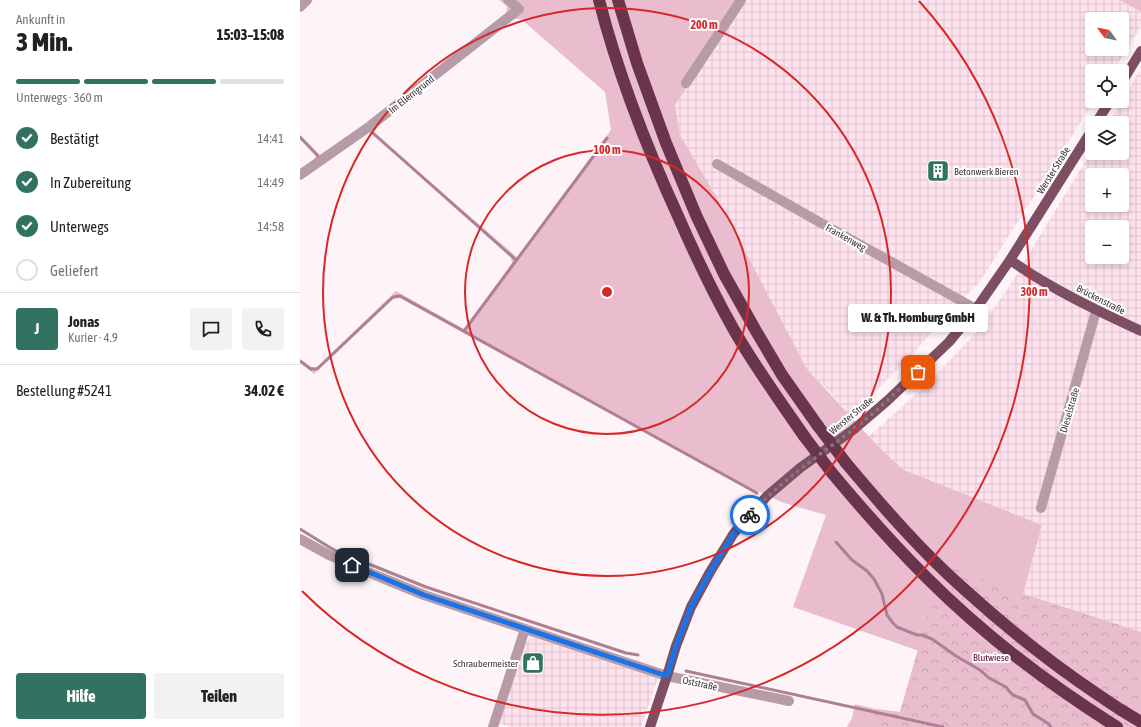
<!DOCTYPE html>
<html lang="de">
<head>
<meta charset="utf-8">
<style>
  :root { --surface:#fff; --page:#f2f2f2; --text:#202124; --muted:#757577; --line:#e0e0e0; --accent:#327260 }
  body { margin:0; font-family:"Asap Condensed",sans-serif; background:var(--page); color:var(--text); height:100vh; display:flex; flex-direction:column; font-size:15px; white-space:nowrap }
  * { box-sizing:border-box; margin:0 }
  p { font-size:13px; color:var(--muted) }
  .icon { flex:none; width:22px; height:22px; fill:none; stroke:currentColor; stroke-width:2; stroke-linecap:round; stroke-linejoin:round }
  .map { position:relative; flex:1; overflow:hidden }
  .drawer { display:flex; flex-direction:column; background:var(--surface); width:300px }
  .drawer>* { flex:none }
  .needle { width:26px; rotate:303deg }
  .controls { position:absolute; left:785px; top:12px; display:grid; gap:8px }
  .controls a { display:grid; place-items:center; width:44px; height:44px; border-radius:4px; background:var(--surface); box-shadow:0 2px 6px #0003; font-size:20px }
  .pin { position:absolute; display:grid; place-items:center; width:34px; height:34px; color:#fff; margin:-17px; border-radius:8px; box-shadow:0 2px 6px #0006 }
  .courier { position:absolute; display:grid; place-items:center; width:40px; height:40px; margin:-20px; border:3px solid #1a73e8; border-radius:50%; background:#fff; color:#222; box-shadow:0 1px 5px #0007 }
  .bubble { position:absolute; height:28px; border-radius:4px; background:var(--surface); box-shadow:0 2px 6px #0003; font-size:13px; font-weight:800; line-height:28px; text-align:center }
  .overview em { font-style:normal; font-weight:800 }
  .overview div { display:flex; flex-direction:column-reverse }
  .overview { display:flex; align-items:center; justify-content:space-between; height:68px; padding:0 16px }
  h1 { font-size:26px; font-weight:800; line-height:30px }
  .bar { display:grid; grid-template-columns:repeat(4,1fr); gap:6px 4px; align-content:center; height:48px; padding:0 16px }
  .bar i { height:5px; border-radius:3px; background:var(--line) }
  .bar .on { background:var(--accent) }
  .bar p { grid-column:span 4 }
  .line { display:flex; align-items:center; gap:10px; padding:0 16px; border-top:1px solid var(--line) }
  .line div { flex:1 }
  .round { display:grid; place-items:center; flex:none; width:42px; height:42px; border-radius:4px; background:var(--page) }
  ol { padding:0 16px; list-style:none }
  li { display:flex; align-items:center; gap:12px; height:44px }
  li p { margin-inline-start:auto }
  li .icon { padding:4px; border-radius:50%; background:var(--accent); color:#fff; stroke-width:4 }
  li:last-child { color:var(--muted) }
  li i { width:22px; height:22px; border:2px solid var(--line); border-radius:50% }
  .primary-button { display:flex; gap:8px; margin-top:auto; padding:8px 16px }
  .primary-button a { flex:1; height:46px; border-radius:4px; background:var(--accent); color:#fff; font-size:16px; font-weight:800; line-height:46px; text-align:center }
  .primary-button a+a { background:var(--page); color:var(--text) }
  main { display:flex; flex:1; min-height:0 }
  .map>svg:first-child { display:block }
</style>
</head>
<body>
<main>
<section class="drawer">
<div class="overview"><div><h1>3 Min.</h1><p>Ankunft in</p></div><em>15:03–15:08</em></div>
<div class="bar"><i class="on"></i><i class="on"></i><i class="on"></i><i></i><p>Unterwegs · 360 m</p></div>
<ol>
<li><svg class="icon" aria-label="check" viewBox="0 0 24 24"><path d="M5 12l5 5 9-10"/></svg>Bestätigt<p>14:41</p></li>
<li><svg class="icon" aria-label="check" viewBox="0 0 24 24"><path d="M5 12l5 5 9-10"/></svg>In Zubereitung<p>14:49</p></li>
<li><svg class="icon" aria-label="check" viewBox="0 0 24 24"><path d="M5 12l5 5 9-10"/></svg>Unterwegs<p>14:58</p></li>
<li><i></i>Geliefert</li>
</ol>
<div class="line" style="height:72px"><b class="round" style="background:var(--accent);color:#fff">J</b><div><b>Jonas</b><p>Kurier · 4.9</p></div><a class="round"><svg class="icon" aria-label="chat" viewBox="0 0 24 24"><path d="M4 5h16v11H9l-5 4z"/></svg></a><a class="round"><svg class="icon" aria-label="phone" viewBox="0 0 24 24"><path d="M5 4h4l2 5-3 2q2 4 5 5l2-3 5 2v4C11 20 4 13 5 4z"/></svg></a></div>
<div class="line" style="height:52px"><div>Bestellung #5241</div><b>34.02 €</b></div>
<div class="primary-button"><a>Hilfe</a><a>Teilen</a></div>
</section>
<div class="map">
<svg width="841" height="727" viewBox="0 0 841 727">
  <defs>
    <pattern id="industrial-grid" width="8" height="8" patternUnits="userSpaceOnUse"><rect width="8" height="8" fill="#fee2ed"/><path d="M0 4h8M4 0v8" fill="none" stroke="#dbc2cc"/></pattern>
    <pattern id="park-crowns" width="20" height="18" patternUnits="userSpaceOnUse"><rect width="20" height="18" fill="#e9bcce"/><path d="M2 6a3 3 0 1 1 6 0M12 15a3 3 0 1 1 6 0" fill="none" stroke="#c9a2b2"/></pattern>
  </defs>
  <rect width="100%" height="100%" fill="#fef4f8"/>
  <path fill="url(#industrial-grid)" fill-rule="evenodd" d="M446 0H820L841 12V27L813 71H792V101H794L679 283 656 305 607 360 550 416 528 390 508 372 416 196 380 135 375 105ZM792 19H822V49H792Z
    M839 71 841 72V632L723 594 742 525 604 470 590 458 569 436 621 390 676 333 709 287 792 150V153H822V123H808L822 101ZM792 175H822V205H792ZM792 227H822V257H792Z
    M232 637 358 678 341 727H210L199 723 224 644Z"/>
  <path fill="#e9bcce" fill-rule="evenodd" d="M199 0H446L375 105 380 135 416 196 508 371C541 403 569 441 604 470L742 525 723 594 841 632V727H547L552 718 555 704 576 709 600 712 619 651 493 607 526 515 484 503 457 491 456 494 100 298 93 299 14 374 0 363V359L10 367H17L96 291 164 329 212 263 211 257 69 132 0 178V169L17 157 0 139V135L20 155 66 124 206 13 207 6ZM213 19H221L305 92 311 130 217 257 71 131Z
    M820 0H841V12Z"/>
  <path fill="url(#park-crowns)" d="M649 567 723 594 841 632V727H569L576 709 600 712 627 617Z"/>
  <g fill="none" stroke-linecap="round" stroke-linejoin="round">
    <path stroke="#af8093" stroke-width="3" d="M73 133 216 260
      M0 137 19 157 17 158
      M164 331 307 138
      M0 361 11 369H17L93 297 100 296 457 493
      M0 529 34 550 126 587 326 653 338 655
      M536 542 552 560 567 571 574 579 582 594 587 615 593 623 597 627 617 635H622L632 639 656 656 680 670 689 678 706 687 709 691 713 695 725 700 733 714 749 724 751 727
      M386 671 643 727"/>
    <path stroke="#b79ba6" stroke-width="10" d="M0 7 7 0
      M386 83 441 0
      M417 164 521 223 676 309
      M0 175 70 126 219 9 208 0
      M741 508 796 311
      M0 539 29 555 75 575 124 595 225 629 367 676 489 701
      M193 727 225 629"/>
    <path stroke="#7e4f63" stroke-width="10" d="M822 82 841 51
      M796 123 810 101
      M710 260C751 289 796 310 841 331
      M350 727 367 676 376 646 391 607 410 572 434 533 467 496 500 468 553 430 587 401 649 342 676 309 710 260 792 130"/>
    <path stroke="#69344c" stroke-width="12" d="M299 0C318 74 346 146 378 216 395 255 413 293 434 330 455 367 480 401 504 436
      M318 0 337 63 366 143 396 215 424 274 456 331 482 375 518 426
      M546 463C583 507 621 551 664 589 707 628 752 664 800 696 813 705 827 714 841 722
      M532 473C562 509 593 544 626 577 683 634 748 684 817 727"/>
    <path stroke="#69344c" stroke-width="12" d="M518 426 546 463
      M504 436 532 473"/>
  </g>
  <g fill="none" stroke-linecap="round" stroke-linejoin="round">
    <path stroke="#82787c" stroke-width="4" stroke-dasharray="0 7.2" d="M450 515C479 482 516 458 551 431 575 413 596 392 618 372"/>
    <path stroke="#1a73e8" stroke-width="5" d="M52 565 124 595 367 676 376 646 391 607 410 572 434 533 450 515"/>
  </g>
  <g fill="none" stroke="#d62828" stroke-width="2">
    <circle cx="307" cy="292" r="142"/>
    <circle cx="307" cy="292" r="284"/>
    <path d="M619 1A427 427 0 0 1 2 591"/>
  </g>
  <defs>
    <g id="building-square" transform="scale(1.15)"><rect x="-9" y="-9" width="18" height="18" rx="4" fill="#327260" stroke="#fff"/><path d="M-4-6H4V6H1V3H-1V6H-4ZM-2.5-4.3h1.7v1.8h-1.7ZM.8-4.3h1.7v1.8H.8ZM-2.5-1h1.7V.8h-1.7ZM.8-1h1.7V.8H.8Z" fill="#fff"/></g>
    <g id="shop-square" transform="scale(1.15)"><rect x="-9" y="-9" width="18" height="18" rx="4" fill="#327260" stroke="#fff"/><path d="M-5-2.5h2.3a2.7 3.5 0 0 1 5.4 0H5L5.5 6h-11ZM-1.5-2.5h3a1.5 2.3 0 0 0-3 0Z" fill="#fff"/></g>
  </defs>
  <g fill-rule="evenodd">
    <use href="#building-square" x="638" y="171"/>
    <use href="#shop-square" x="233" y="663"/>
  </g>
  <g text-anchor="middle" stroke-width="4" stroke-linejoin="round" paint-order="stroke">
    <g font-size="10" fill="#3f3539" stroke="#fff">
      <text transform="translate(111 94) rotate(-38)" y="4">Im Ellerngrund</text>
      <text transform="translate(753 170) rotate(-58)" y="4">Werster Straße</text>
      <text transform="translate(546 237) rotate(29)" y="4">Frankenweg</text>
      <text transform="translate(801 299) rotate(27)" y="4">Brückenstraße</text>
      <text transform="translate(769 410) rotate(-74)" y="4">Dieselstraße</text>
      <text transform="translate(551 415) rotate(-39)" y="4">Werster Straße</text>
      <text transform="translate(400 683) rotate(12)" y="4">Oststraße</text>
    </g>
    <g font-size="10" fill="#3f3539" stroke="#fff" text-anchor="start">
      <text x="654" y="175">Betonwerk Bieren</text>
      <text x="218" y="667" text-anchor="end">Schraubermeister</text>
    </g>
    <g font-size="10" fill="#550b34" stroke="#fff">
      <text x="691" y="661">Blutwiese</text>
    </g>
  </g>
  <circle cx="307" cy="292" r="6" fill="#d62828" stroke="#fff" stroke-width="2"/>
  <g font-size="12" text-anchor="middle" font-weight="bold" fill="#d62828" stroke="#fff" stroke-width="4" stroke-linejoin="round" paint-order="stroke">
    <text x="404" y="29">200 m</text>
    <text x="307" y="154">100 m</text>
    <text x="734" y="296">300 m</text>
  </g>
</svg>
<div class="controls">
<a><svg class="needle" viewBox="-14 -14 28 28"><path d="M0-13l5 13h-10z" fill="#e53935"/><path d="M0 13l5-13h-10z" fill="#757577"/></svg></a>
<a><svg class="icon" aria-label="locate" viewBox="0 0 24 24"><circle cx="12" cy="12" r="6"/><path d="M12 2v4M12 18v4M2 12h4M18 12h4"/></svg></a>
<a><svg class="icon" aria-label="layers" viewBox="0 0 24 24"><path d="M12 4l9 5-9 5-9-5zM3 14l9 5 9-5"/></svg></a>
<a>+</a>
<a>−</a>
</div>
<div class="pin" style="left:618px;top:372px;background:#ea580c"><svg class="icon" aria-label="bag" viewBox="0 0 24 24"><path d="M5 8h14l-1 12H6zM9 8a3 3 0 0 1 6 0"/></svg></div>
<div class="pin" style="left:52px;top:565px;background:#1f2937"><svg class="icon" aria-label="home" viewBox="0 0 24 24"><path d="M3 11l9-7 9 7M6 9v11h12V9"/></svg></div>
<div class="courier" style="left:450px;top:515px"><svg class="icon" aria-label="bike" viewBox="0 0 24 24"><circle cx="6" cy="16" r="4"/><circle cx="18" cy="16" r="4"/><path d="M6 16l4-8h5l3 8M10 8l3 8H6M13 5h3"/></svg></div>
<div class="bubble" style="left:548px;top:304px;width:140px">W. &amp; Th. Homburg GmbH</div>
</div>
</main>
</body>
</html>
